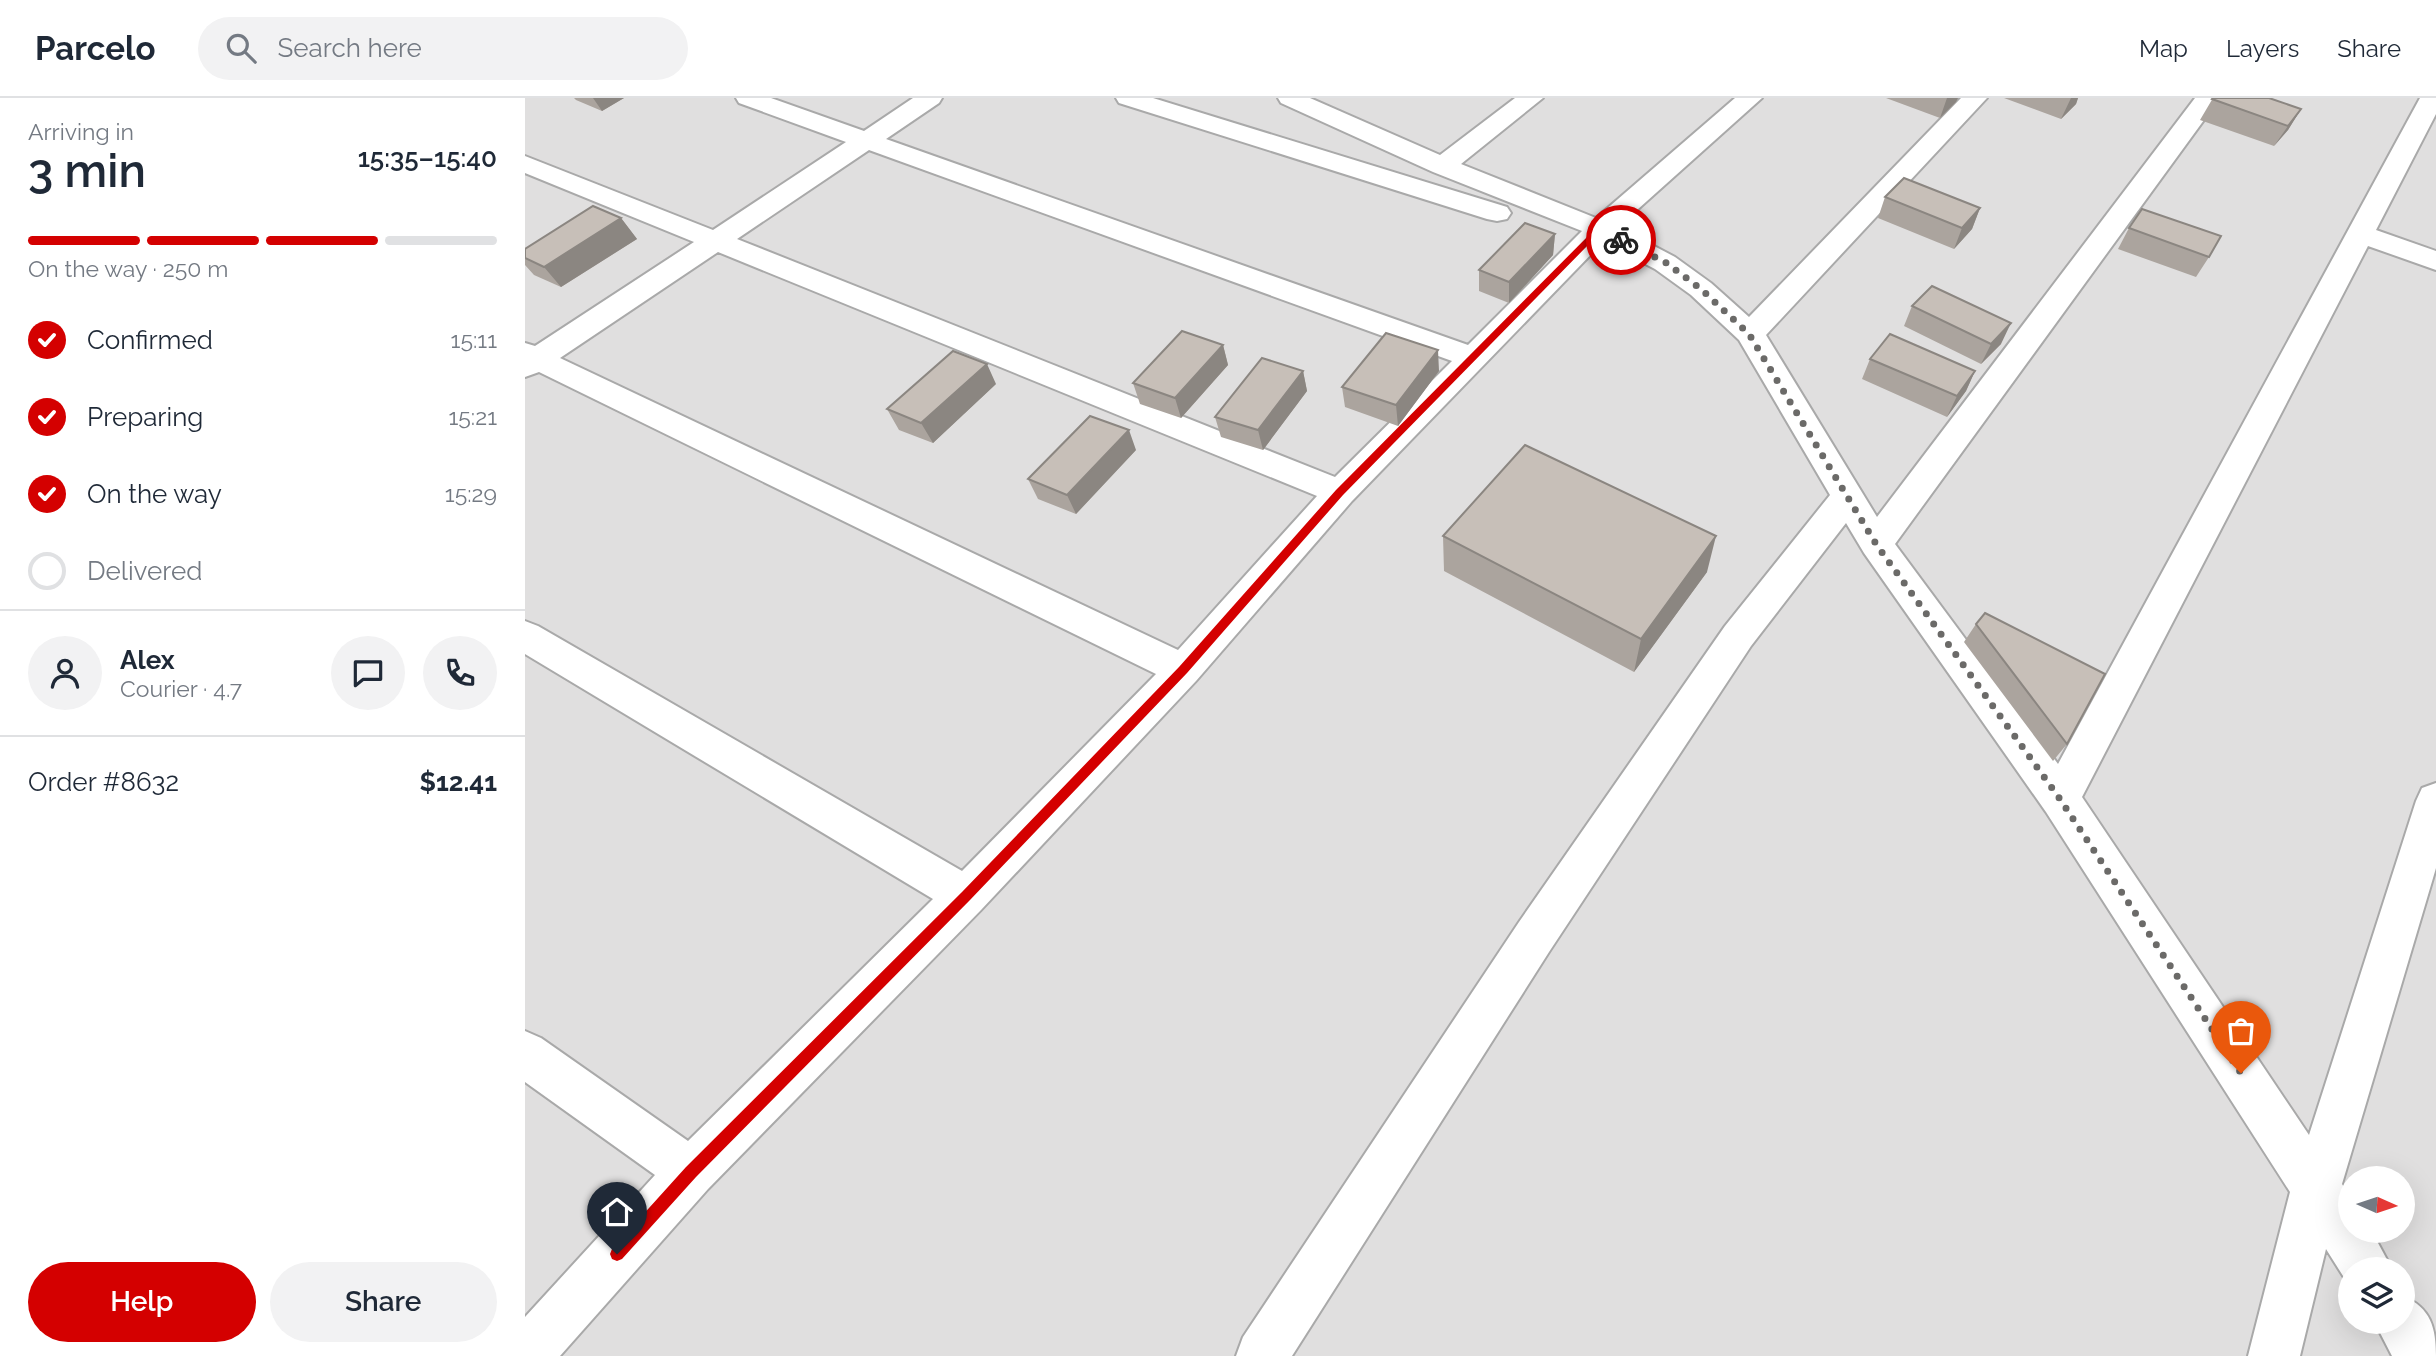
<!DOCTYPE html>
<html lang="en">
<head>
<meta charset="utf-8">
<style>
  :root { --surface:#fff; --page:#f2f2f3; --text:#1f2937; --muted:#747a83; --line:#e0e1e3; --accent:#d40000 }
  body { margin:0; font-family:Raleway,sans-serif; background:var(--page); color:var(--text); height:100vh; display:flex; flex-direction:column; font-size:26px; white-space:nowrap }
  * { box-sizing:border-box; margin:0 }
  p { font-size:23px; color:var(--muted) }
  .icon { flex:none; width:38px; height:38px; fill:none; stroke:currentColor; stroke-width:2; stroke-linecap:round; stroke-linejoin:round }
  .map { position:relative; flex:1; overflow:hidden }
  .panel { display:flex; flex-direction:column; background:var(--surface); width:525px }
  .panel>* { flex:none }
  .needle { width:46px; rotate:93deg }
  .tools { position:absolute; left:1813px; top:1068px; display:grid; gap:14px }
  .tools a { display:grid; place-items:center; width:77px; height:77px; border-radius:50%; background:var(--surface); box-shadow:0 7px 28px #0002; font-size:35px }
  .pin { position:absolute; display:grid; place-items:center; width:60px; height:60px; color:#fff; margin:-72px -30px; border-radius:50% 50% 50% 0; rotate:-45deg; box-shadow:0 0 7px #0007 }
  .pin .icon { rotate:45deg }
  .courier { position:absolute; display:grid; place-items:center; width:70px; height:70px; margin:-35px; border:5px solid #d40000; border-radius:50%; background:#fff; color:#222; box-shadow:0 2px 9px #0007 }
  .head em { font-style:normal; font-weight:600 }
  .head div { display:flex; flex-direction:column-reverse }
  .head { display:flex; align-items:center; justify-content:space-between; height:119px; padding:0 28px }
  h1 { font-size:46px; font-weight:600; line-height:52px }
  .bar { display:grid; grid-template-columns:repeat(4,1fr); gap:10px 7px; align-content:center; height:84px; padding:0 28px }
  .bar i { height:9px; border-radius:5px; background:var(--line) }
  .bar .on { background:var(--accent) }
  .bar p { grid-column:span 4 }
  .line { display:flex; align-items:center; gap:18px; padding:0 28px; border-top:2px solid var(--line) }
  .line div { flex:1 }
  .round { display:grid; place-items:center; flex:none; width:74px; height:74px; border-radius:37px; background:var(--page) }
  ol { padding:0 28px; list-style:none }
  li { display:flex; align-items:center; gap:21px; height:77px }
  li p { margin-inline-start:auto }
  li .icon { padding:7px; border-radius:50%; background:var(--accent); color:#fff; stroke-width:4 }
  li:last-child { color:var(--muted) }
  li i { width:38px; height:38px; border:4px solid var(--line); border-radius:50% }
  .cta { display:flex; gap:14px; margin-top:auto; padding:14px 28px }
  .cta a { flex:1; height:80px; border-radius:42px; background:var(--accent); color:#fff; font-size:28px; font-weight:600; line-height:80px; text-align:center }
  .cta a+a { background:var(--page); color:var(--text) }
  header { display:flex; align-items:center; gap:42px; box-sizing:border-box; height:98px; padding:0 35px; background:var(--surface); border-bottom:2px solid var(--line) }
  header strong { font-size:33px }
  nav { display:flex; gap:38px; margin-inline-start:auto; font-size:24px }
  .search { width:490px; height:63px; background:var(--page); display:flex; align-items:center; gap:18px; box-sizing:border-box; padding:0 24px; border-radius:38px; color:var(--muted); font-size:26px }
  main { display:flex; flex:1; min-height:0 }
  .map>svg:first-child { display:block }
</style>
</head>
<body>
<header>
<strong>Parcelo</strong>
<div class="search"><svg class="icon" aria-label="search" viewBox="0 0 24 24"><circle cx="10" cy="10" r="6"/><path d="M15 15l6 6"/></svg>Search here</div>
<nav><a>Map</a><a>Layers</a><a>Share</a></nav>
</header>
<main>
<section class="panel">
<div class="head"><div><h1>3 min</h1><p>Arriving in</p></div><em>15:35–15:40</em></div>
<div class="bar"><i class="on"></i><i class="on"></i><i class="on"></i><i></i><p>On the way · 250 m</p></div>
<ol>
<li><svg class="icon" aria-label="check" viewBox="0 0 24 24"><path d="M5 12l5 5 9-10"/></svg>Confirmed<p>15:11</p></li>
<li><svg class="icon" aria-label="check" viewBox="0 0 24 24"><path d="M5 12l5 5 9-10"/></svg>Preparing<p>15:21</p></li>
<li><svg class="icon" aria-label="check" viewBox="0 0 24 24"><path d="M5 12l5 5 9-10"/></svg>On the way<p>15:29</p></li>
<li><i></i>Delivered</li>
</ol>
<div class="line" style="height:126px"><a class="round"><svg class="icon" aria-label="person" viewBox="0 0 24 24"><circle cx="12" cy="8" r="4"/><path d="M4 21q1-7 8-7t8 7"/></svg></a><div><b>Alex</b><p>Courier · 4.7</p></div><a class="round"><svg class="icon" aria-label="chat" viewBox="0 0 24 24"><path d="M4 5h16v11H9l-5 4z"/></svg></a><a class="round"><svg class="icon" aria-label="phone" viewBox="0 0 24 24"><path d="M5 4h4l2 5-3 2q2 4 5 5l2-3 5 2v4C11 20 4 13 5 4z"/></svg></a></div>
<div class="line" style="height:91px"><div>Order #8632</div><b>$12.41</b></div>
<div class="cta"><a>Help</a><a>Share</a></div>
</section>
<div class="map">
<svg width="1911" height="1258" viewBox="0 0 1911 1258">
  <rect width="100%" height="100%" fill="#f2efe9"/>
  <path fill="#e0dfdf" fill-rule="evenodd" d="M0 0H1911V1258H0ZM1825 1080H1878V1132H1825ZM1825 1171H1878V1223H1825Z"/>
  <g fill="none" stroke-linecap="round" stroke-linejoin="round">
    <g stroke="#a9a9a9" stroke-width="4">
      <path id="minor" d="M211 0H246L339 33 388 0H417L414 5 361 41 943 247 1057 133 908 74 756 5 753 0H785L915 57 990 0H1018L936 66 1071 120 1210 0H1237L1093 129 1150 159 1186 185 1224 219 1436 0H1462L1241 237 1352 419 1670 0H1695L1370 446 1533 666 1895 0H1911V16L1851 132 1911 153V172L1843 148 1557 699 1784 1037 1891 703 1897 690 1911 685V770L1817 1086 1825 1099V1132H1846L1867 1171H1825V1189L1801 1151 1775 1258H1723L1765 1094 1521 714 1339 455 1321 425 1226 548 1024 854 767 1258H711L718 1239 994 824 1200 528 1305 397 1214 242 1166 197 1130 171 1078 144 827 403 671 583 456 812 183 1091 35 1258H0V1219L130 1077 0 984V933L16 940 163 1043 408 801 0 556V523L13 528 437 773 631 576 14 274 0 279V245L10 248 169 144 0 75V58L188 132 321 44 214 5ZM344 52 927 263 810 379 212 141ZM193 154 792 398 653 552 35 260Z
        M591 0H628L982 109 986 115 982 121 972 123 962 121 594 5Z
        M1878 1198C1906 1210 1911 1230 1911 1258H1867L1849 1223H1878Z"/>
    </g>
    <use href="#minor" fill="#fff" fill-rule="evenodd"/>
  </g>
  <path fill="#aba49e" d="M49 0H99L77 13 51 2Z
    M1361 0H1433L1431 4 1415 20Z
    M1479 0H1553L1551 6 1536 21Z
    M1688 0 1776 11 1763 32 1749 48 1675 22Z
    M1360 99 1455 110 1447 131 1429 151 1353 120Z
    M96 120 112 141 36 189 9 177 0 167V151Z
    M1604 130 1684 159 1671 179 1593 151Z
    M1030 136 1028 157 984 205 954 193V172Z
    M1387 208 1476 246 1456 266 1379 228Z
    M698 247 703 267 656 320 615 306 608 285Z
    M1345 261 1450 273 1441 293 1422 319 1337 281Z
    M778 273 782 293 738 352 696 339 690 319Z
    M914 273 873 328 820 309 817 289Z
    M471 286 408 345 374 332 362 311Z
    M611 352 551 416 513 401 503 381Z
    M918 438 1182 474 1109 574 919 473Z
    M1451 526 1542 646 1528 663 1439 544Z"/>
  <path fill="#8b8681" d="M68 0H99L77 13Z
    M1422 0H1433L1431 4 1415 20Z
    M1546 0H1553L1551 6 1536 21Z
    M1776 11 1763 32 1749 48 1763 28Z
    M1455 110 1447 131 1429 151 1437 130Z
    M96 120 112 141 36 189 19 169Z
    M1030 136 1028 157 984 205V184Z
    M1486 225 1476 246 1456 266 1466 246Z
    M698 247 703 267 656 320 650 300Z
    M913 252 914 273 873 328 871 307Z
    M462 266 471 286 408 345 396 325Z
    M778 273 782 293 738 352 733 332Z
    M1450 273 1441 293 1422 319 1432 298Z
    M604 332 611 352 551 416 542 397Z
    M1191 438 1182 474 1109 574 1116 541Z"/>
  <path fill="#c7bfb8" stroke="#8b8681" stroke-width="2" d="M1688 0H1744L1776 11 1763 28 1687 1Z
    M1379 80 1455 110 1437 130 1360 99Z
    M68 108 96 120 19 169 0 160V151Z
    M1617 111 1696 138 1684 159 1604 130Z
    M1000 125 1030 136 984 184 954 172Z
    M1407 188 1486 225 1466 246 1387 208Z
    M657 233 698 247 650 300 608 285Z
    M861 235 913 252 871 307 817 289Z
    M1365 236 1450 273 1432 298 1345 261Z
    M428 253 462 266 396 325 362 311Z
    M737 260 778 273 733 332 690 319Z
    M565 318 604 332 542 397 503 381Z
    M1000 347 1191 438 1116 541 918 438Z
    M1460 515 1580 576 1542 646 1451 526Z"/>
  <path fill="#d40000" d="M1072 129H1077L1100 142 1093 144 1075 135 1065 145 818 397 662 575 445 802 171 1079 97 1161 92 1163 87 1161 85 1156 87 1151 161 1069 437 794 654 569 811 392Z"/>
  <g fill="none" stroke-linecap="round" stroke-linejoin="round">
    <path stroke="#6b6a68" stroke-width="7" stroke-dasharray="0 12.6" d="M1096 142 1140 164 1176 191 1224 236 1351 446 1535 701 1716 975"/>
  </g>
</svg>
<div class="tools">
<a><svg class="needle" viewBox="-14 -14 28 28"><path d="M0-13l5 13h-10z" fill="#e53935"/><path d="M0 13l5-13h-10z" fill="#747a83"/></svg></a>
<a><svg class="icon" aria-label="layers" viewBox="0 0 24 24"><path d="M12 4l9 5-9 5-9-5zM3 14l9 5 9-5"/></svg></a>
</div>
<div class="pin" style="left:1716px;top:975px;background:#ea580c"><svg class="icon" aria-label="bag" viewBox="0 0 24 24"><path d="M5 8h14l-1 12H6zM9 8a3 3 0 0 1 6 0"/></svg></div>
<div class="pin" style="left:92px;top:1156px;background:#1f2937"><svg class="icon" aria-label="home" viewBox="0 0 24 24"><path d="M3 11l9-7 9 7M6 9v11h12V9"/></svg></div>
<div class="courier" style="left:1096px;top:142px"><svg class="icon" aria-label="bike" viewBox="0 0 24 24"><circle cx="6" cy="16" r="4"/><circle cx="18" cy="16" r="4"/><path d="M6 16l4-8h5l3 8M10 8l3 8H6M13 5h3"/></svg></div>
</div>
</main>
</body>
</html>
